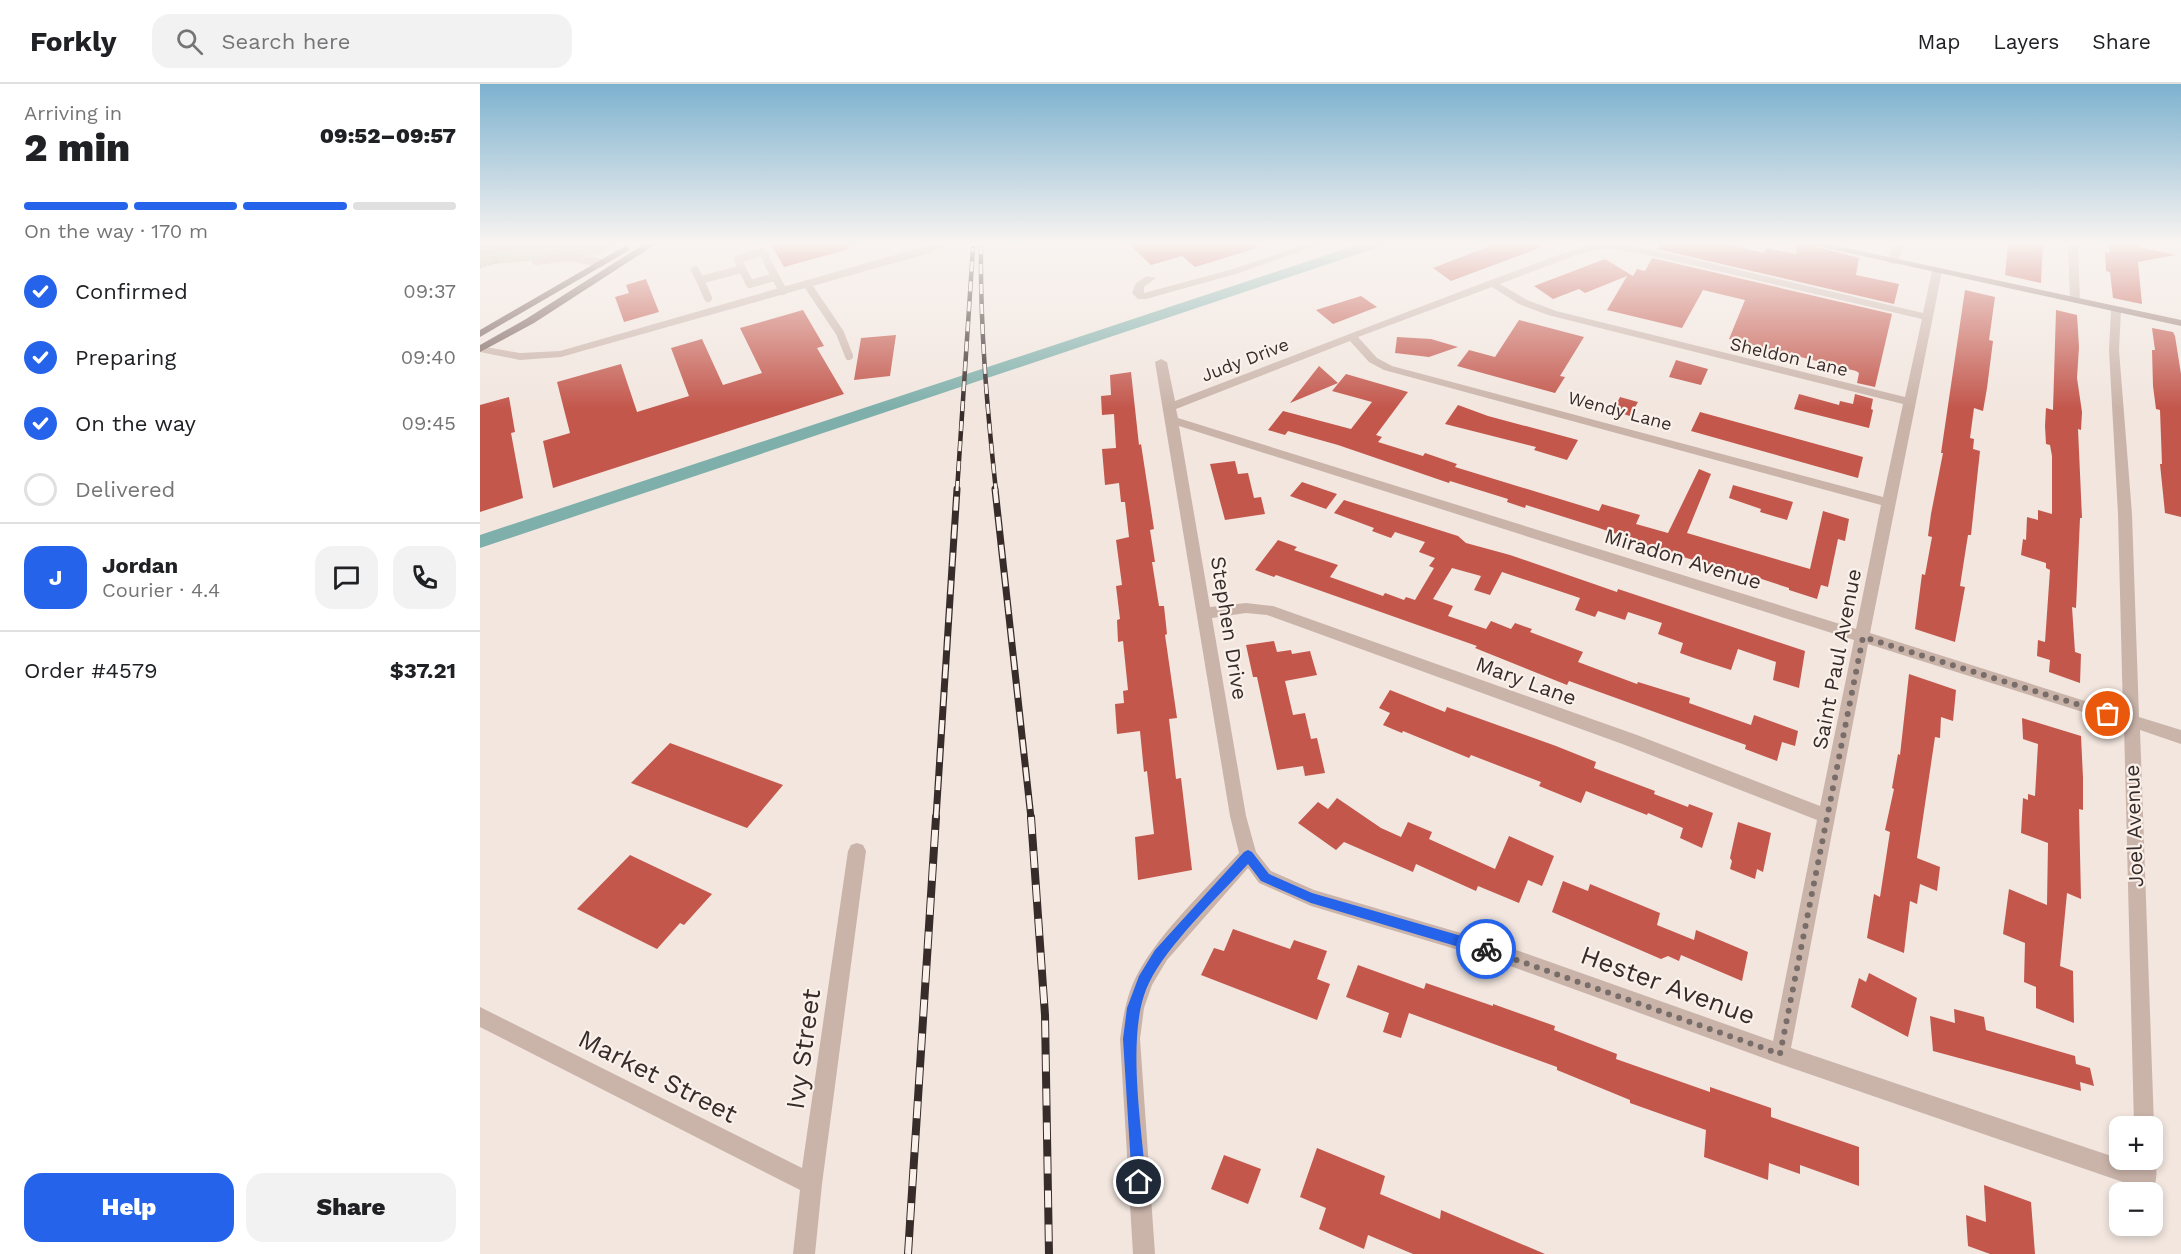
<!DOCTYPE html>
<html lang="en">
<head>
<meta charset="utf-8">
<style>
  :root { --surface:#fff; --page:#f2f2f2; --text:#202124; --muted:#757577; --line:#e0e0e0; --accent:#2563eb }
  body { margin:0; font-family:"Work Sans",sans-serif; background:var(--page); color:var(--text); height:100vh; display:flex; flex-direction:column; font-size:22px; white-space:nowrap }
  * { box-sizing:border-box; margin:0 }
  p { font-size:20px; color:var(--muted) }
  .icon { flex:none; width:33px; height:33px; fill:none; stroke:currentColor; stroke-width:2; stroke-linecap:round; stroke-linejoin:round }
  .map { position:relative; flex:1; overflow:hidden }
  .panel { display:flex; flex-direction:column; background:var(--surface); width:480px }
  .panel>* { flex:none }
  .buttons { position:absolute; left:1629px; top:1032px; display:grid; gap:12px }
  .buttons a { display:grid; place-items:center; width:54px; height:54px; border-radius:12px; background:var(--surface); box-shadow:0 3px 9px #0003; font-size:30px }
  .pin { position:absolute; display:grid; place-items:center; width:51px; height:51px; color:#fff; margin:-26px; border:3px solid #fff; border-radius:50%; box-shadow:0 2px 6px #0007 }
  .courier { position:absolute; display:grid; place-items:center; width:60px; height:60px; margin:-30px; border:4px solid #2563eb; border-radius:50%; background:#fff; color:#222; box-shadow:0 2px 8px #0007 }
  .summary em { font-style:normal; font-weight:800 }
  .summary div { display:flex; flex-direction:column-reverse }
  .summary { display:flex; align-items:center; justify-content:space-between; height:102px; padding:0 24px }
  h1 { font-size:39px; font-weight:800; line-height:45px }
  .bar { display:grid; grid-template-columns:repeat(4,1fr); gap:9px 6px; align-content:center; height:72px; padding:0 24px }
  .bar i { height:8px; border-radius:4px; background:var(--line) }
  .bar .selected { background:var(--accent) }
  .bar p { grid-column:span 4 }
  .line { display:flex; align-items:center; gap:15px; padding:0 24px; border-top:2px solid var(--line) }
  .line div { flex:1 }
  .round { display:grid; place-items:center; flex:none; width:63px; height:63px; border-radius:18px; background:var(--page) }
  ol { padding:0 24px; list-style:none }
  li { display:flex; align-items:center; gap:18px; height:66px }
  li p { margin-inline-start:auto }
  li .icon { padding:6px; border-radius:50%; background:var(--accent); color:#fff; stroke-width:4 }
  li:last-child { color:var(--muted) }
  li i { width:33px; height:33px; border:3px solid var(--line); border-radius:50% }
  .primary-button { display:flex; gap:12px; margin-top:auto; padding:12px 24px }
  .primary-button a { flex:1; height:69px; border-radius:18px; background:var(--accent); color:#fff; font-size:24px; font-weight:800; line-height:69px; text-align:center }
  .primary-button a+a { background:var(--page); color:var(--text) }
  header { display:flex; align-items:center; gap:36px; box-sizing:border-box; height:84px; padding:0 30px; background:var(--surface); border-bottom:2px solid var(--line) }
  header strong { font-size:28px }
  nav { display:flex; gap:33px; margin-inline-start:auto; font-size:21px }
  .search { width:420px; height:54px; background:var(--page); display:flex; align-items:center; gap:15px; box-sizing:border-box; padding:0 21px; border-radius:18px; color:var(--muted); font-size:22px }
  main { display:flex; flex:1; min-height:0 }
  .map>svg:first-child { display:block }
</style>
</head>
<body>
<header>
<strong>Forkly</strong>
<div class="search"><svg class="icon" aria-label="search" viewBox="0 0 24 24"><circle cx="10" cy="10" r="6"/><path d="M15 15l6 6"/></svg>Search here</div>
<nav><a>Map</a><a>Layers</a><a>Share</a></nav>
</header>
<main>
<section class="panel">
<div class="summary"><div><h1>2 min</h1><p>Arriving in</p></div><em>09:52–09:57</em></div>
<div class="bar"><i class="selected"></i><i class="selected"></i><i class="selected"></i><i></i><p>On the way · 170 m</p></div>
<ol>
<li><svg class="icon" aria-label="check" viewBox="0 0 24 24"><path d="M5 12l5 5 9-10"/></svg>Confirmed<p>09:37</p></li>
<li><svg class="icon" aria-label="check" viewBox="0 0 24 24"><path d="M5 12l5 5 9-10"/></svg>Preparing<p>09:40</p></li>
<li><svg class="icon" aria-label="check" viewBox="0 0 24 24"><path d="M5 12l5 5 9-10"/></svg>On the way<p>09:45</p></li>
<li><i></i>Delivered</li>
</ol>
<div class="line" style="height:108px"><b class="round" style="background:var(--accent);color:#fff">J</b><div><b>Jordan</b><p>Courier · 4.4</p></div><a class="round"><svg class="icon" aria-label="chat" viewBox="0 0 24 24"><path d="M4 5h16v11H9l-5 4z"/></svg></a><a class="round"><svg class="icon" aria-label="phone" viewBox="0 0 24 24"><path d="M5 4h4l2 5-3 2q2 4 5 5l2-3 5 2v4C11 20 4 13 5 4z"/></svg></a></div>
<div class="line" style="height:78px"><div>Order #4579</div><b>$37.21</b></div>
<div class="primary-button"><a>Help</a><a>Share</a></div>
</section>
<div class="map">
<svg width="1701" height="1170" viewBox="0 0 1701 1170">
  <rect width="100%" height="100%" fill="#f2e6df"/>
  <path fill="#bbc19f" d="M0 160H134L117 171 15 180 0 183Z"/>
  <g fill="none" stroke-linecap="round" stroke-linejoin="round">
    <path fill="#7eafaa" fill-rule="evenodd" d="M880 160H900L899 163 0 464V451Z"/>
  </g>
  <path fill="#c3574c" d="M291 160H369V165L304 183Z
    M649 160H777V164L715 183 702 172 671 181Z
    M1015 160H1061L1062 163 971 197 953 184Z
    M1180 160H1246L1284 169 1286 164 1316 170 1317 160H1326L1379 174 1376 191 1419 200 1414 220 1177 165Z
    M1528 160H1563L1561 199 1525 191Z
    M1628 160H1659L1660 163 1696 171 1658 178 1662 220 1633 214 1630 188 1626 187 1625 168 1630 169Z
    M1172 174 1412 230 1395 303 1377 299 1379 289 1376 287 1249 255 1265 216 1223 206 1202 244 1127 226 1147 192 1105 209 1099 205 1073 215 1054 202 1125 175 1153 192 1157 185 1165 187Z
    M166 195 179 228 144 238 135 213 149 209 146 201Z
    M1485 206 1515 213 1509 256 1513 257 1507 304 1503 327 1494 324 1490 354 1494 355 1493 365 1500 367 1491 451H1488L1480 502 1485 503 1475 558 1435 545 1442 490 1445 491 1452 453 1448 452 1451 430 1463 369H1461Z
    M881 212 897 223 853 240 836 226Z
    M323 226 344 262 337 264 364 310 73 404 63 357 90 349 77 298 141 280 157 328 209 312 191 264 222 255 243 301 282 289 260 244Z
    M1576 226 1597 231 1599 263 1597 294 1602 328 1601 346 1598 345 1602 434H1600L1596 524 1592 523 1595 568 1601 570 1600 599 1569 588 1570 576 1557 572 1558 556 1565 558 1570 486 1566 484V479L1541 471 1543 455 1546 456 1547 433 1558 436V426L1572 430V372L1570 361 1566 360 1565 342 1566 324 1573 326Z
    M1039 236 1104 253 1080 292 1085 293 1075 309 977 282 989 266 1015 273Z
    M1672 244 1693 248 1695 252 1701 290V433L1685 429 1680 380H1682L1680 326 1676 325 1673 302 1672 266H1675Z
    M416 251 410 292 374 296 381 254Z
    M917 253 951 255 978 263 949 273 915 269Z
    M1196 276 1228 285 1221 301 1189 293Z
    M839 282 858 299 810 319Z
    M651 288 659 361 661 360 674 445 670 446 675 478H672L679 522H684L687 550 685 551 697 634 689 635 696 695 701 694 712 786 658 796 655 753 674 750 667 687 664 688 660 647 637 650 635 620 644 619 643 607 648 606 643 557 638 558 637 536 640 535 636 502 642 501 636 456 649 453 645 418H641L639 399 625 401 622 365 636 364 634 330 622 331 621 312 631 311 630 291Z
    M866 290 928 308 896 351 902 353 898 358 943 372 945 369 977 380 975 383 1119 427 1122 420 1160 431 1156 440 1188 449 1219 385 1231 390 1207 449 1330 485 1343 427 1369 435 1365 457 1358 455 1348 503 1341 501 1337 515 1309 506V504L1245 483 1244 485 1159 460 1160 458 1116 443 1046 421 1045 424 1027 418 1028 415 970 397 969 399 858 361 808 347 805 351 788 346 803 327 871 345 892 318 852 307Z
    M1319 310 1359 321 1360 317 1373 320 1375 310 1393 315 1391 325 1393 326 1389 344 1314 325Z
    M29 313 35 348 31 349 43 414 0 428V321Z
    M1140 313 1158 318 1150 332 1133 327Z
    M978 321 1008 332 1098 356 1087 376 1054 366 1056 363 965 340Z
    M1220 328 1383 373 1378 394 1211 347Z
    M755 377 758 390 768 389 774 414 781 413 785 430 745 436 730 380Z
    M822 398 857 410 846 425 810 412Z
    M1253 401 1313 418 1307 436 1280 428 1281 425 1249 414Z
    M864 416 978 452 986 459 1030 471 1137 508 1138 505 1325 567 1319 604 1293 596 1296 578 1258 565 1251 586 1214 574 1200 569 1203 559 1178 550 1182 539 1148 528 1145 536 1118 527 1115 533 1095 526 1100 514 1022 488 1010 511 994 506 1001 492 972 484 953 515 973 522 968 532 1006 545 1011 537 1031 545 1035 539 1052 545 1050 548 1103 568 1098 578 1157 600 1158 598 1210 614 1209 619 1271 641 1274 631 1318 647 1315 662 1302 658 1297 677 1265 665 1266 661 1089 597 1087 601 995 564 997 562 796 491 794 493 775 486 798 456 817 463 814 466 858 481 850 493 903 512 905 509 924 516 926 513 935 516 954 484 949 482 955 474 939 468 945 458 915 448 911 454 892 447 894 444 854 429Z
    M794 557 797 568 811 566 812 570 830 567 837 591 805 597 813 631 825 629 831 655 837 654 845 689 825 692 823 682 797 686 777 593H773L766 561Z
    M1429 590 1476 606 1473 637 1461 633 1460 654 1455 653 1437 774 1460 783 1457 807 1440 800 1437 820 1430 817 1424 869 1387 854 1394 810 1400 813 1410 748 1405 746 1414 705 1412 704 1418 670 1420 671Z
    M910 606 965 628 967 623 1076 662 1116 678 1114 684 1175 707 1174 710 1208 723 1209 720 1233 729 1222 764 1200 754 1203 744 1168 729 1167 731 1106 707 1101 719 1059 702 1061 698 991 671 989 674 923 647 922 649 903 641 910 629 899 624Z
    M1542 634 1601 652 1603 694V726L1599 725 1601 815 1587 809 1580 882 1593 887 1594 939 1556 924V903L1544 898 1545 859 1523 850 1529 805 1567 821 1568 759 1541 749 1543 714 1548 716V710L1555 712 1558 660 1543 655Z
    M190 659 303 701 267 744 151 699Z
    M857 714 901 744 921 753 928 738 952 748 949 755 1015 785 1029 752 1074 772 1062 802 1048 796 1039 819 998 802 996 807 936 780 933 788 864 758 856 766 818 739 838 718 848 725Z
    M1258 738 1291 749 1283 788 1277 785 1275 795 1250 785 1252 777 1250 774Z
    M150 771 232 810 204 841 200 839 177 865 97 825Z
    M1083 797 1108 807 1110 800 1180 829 1177 841 1214 856 1216 846 1268 868 1262 897 1201 871 1199 877 1188 872 1181 875 1072 828Z
    M753 845 810 865 814 856 847 867 837 895 850 900 837 936 721 891 734 864 744 867Z
    M878 881 944 905 946 899 1013 922V920L1075 942 1074 946 1137 970 1136 975 1230 1008V1003L1291 1024V1033L1379 1063V1102L1320 1081V1090L1289 1079 1288 1096 1224 1073 1226 1046 1150 1019V1016L1077 986V983L929 929 921 954 903 948 909 929 866 913Z
    M1389 889 1437 914 1428 953 1371 923 1379 894 1386 898Z
    M1474 925 1504 933 1506 946 1595 972 1596 980 1610 984 1614 1002 1600 998 1601 1007 1453 967 1450 932 1475 939Z
    M837 1064 905 1092 900 1110 960 1135 961 1126 1065 1170H933L888 1151 884 1165 839 1145 846 1124 820 1113Z
    M744 1071 781 1085 768 1120 731 1105Z
    M1504 1101 1551 1118 1555 1170H1510L1488 1162 1486 1131 1506 1138Z"/>
  <g fill="none" stroke-linecap="round" stroke-linejoin="round">
    <path stroke="#b69e95" stroke-width="3" stroke-dasharray="2 2" stroke-linecap="butt" d="M0 170C16 165 32 164 48 160
      M0 183 16 178 12 160"/>
    <path stroke="#cab4aa" stroke-width="8" d="M56 177 89 173 121 179
      M288 179 303 207
      M262 185 258 175 282 168 285 172
      M215 186 220 196 262 185 270 200 295 193
      M220 196 228 214
      M327 200 360 249 369 272"/>
    <path fill="#cab4aa" fill-rule="evenodd" d="M453 160H466L453 168 81 273 40 276 0 268V262L40 269 80 267Z
      M826 160H841L759 189 666 215H658L652 209 656 199 667 192 676 194 664 203V209L753 185Z
      M1115 160H1142L1182 168 1443 229 1452 187 1460 185 1462 187 1390 549 1643 629 1638 430 1629 266 1631 226 1636 223 1641 226 1639 266 1652 430 1659 633 1701 646V660L1660 646 1674 1042 1672 1047V1042H1654L1644 641 1388 560 1311 964 1655 1080V1076H1672V1068C1677 1079 1678 1092 1674 1103L1666 1106 1300 980 1022 879 831 822 779 799 768 784 687 876 672 901 664 924 660 955 675 1170H653L640 955C643 932 647 909 658 889 681 847 726 805 759 769L750 732 675 278 681 275 687 278 695 317 1008 197 1090 167ZM1120 165H1136L1182 174 1442 235 1425 313 1076 227 1047 216 1020 200 1096 171ZM1012 203 1039 220 1068 231 1423 320 1403 413 912 282 897 274 878 253ZM870 257 889 278 904 286 1401 421 1376 545 698 334 696 325ZM699 342 1374 556 1340 722 1157 651 793 522 766 519 730 523ZM766 529 787 531 1145 661 1337 736 1293 957 1022 861 834 806 791 787 776 768 766 732 732 534Z
      M1413 160H1423L1418 178 1413 181 1408 178Z
      M1588 160H1598L1600 216 1595 219 1590 216Z
      M377 759 383 761 386 767 342 1100 335 1170H313L320 1106 0 943V923L322 1084 368 767 371 761Z"/>
    <path fill="#9e837c" fill-rule="evenodd" d="M1328 160H1348L1701 236V242Z"/>
    <path fill="#7a615b" fill-rule="evenodd" d="M164 160H176L54 239 0 268V261L46 235Z
      M145 162 150 165 148 167 0 253V246Z"/>
    <g stroke="#382c2a" stroke-width="4.5">
      <path id="rail-far2" d="M501 160C500 243 507 324 516 407
        M477 407 493 164"/>
    </g>
    <g stroke="#382c2a" stroke-width="7">
      <path id="rail-far1" d="M515 405 551 734
        M456 734 477 405"/>
    </g>
    <g stroke="#382c2a" stroke-width="8">
      <path id="rail" d="M551 733 565 931 569 1170
        M428 1170 456 733"/>
    </g>
    <use href="#rail-far2" stroke="#faf1eb" stroke-width="3" stroke-dasharray="10" stroke-linecap="butt"/>
    <use href="#rail-far1" stroke="#faf1eb" stroke-width="4.5" stroke-dasharray="14" stroke-linecap="butt"/>
    <use href="#rail" stroke="#faf1eb" stroke-width="6" stroke-dasharray="17" stroke-linecap="butt"/>
  </g>
  <linearGradient id="sky" x2="0" y2="1"><stop stop-color="#7db2cf"/><stop offset="0.49" stop-color="#f9f4f1"/><stop offset="1" stop-color="#f9f4f1" stop-opacity="0"/></linearGradient>
  <rect width="1701" height="324" fill="url(#sky)"/>
  <path fill="#2563eb" d="M768 766 772 768 789 790 832 809 1006 859 1012 865 1006 871 831 819 781 797 768 780C738 813 688 860 669 899 645 947 662 1044 666 1098L664 1103 659 1105 654 1103 652 1098 643 955 647 924 659 892 675 866 764 768Z"/>
  <g fill="none" stroke-linecap="round" stroke-linejoin="round">
    <path stroke="#796d69" stroke-width="6" stroke-dasharray="0 10.8" d="M1006 865 1300 970 1383 553 1628 630"/>
  </g>
  <g text-anchor="middle" stroke-width="4.5" stroke-linejoin="round" paint-order="stroke">
    <g font-size="18" fill="#382c2a" stroke="#faf1eb">
      <text transform="translate(1309 273) rotate(13)" y="6">Sheldon Lane</text>
      <text transform="translate(765 276) rotate(-21)" y="6">Judy Drive</text>
      <text transform="translate(1140 327) rotate(15)" y="6">Wendy Lane</text>
    </g>
    <g font-size="21" fill="#382c2a" stroke="#faf1eb">
      <text transform="translate(1203 475) rotate(17)" y="7">Miradon Avenue</text>
      <text transform="translate(749 544) rotate(81)" y="7">Stephen Drive</text>
      <text transform="translate(1357 575) rotate(-79)" y="7">Saint Paul Avenue</text>
      <text transform="translate(1046 597) rotate(20)" y="7">Mary Lane</text>
      <text transform="translate(1654 742) rotate(-92)" y="7">Joel Avenue</text>
    </g>
    <g font-size="26" fill="#382c2a" stroke="#faf1eb">
      <text transform="translate(1188 901) rotate(20)" y="9">Hester Avenue</text>
      <text transform="translate(323 965) rotate(-82)" y="9">Ivy Street</text>
      <text transform="translate(178 992) rotate(27)" y="9">Market Street</text>
    </g>
  </g>
</svg>
<div class="buttons">
<a>+</a>
<a>−</a>
</div>
<div class="pin" style="left:1628px;top:630px;background:#ea580c"><svg class="icon" aria-label="bag" viewBox="0 0 24 24"><path d="M5 8h14l-1 12H6zM9 8a3 3 0 0 1 6 0"/></svg></div>
<div class="pin" style="left:659px;top:1098px;background:#1f2937"><svg class="icon" aria-label="home" viewBox="0 0 24 24"><path d="M3 11l9-7 9 7M6 9v11h12V9"/></svg></div>
<div class="courier" style="left:1006px;top:865px"><svg class="icon" aria-label="bike" viewBox="0 0 24 24"><circle cx="6" cy="16" r="4"/><circle cx="18" cy="16" r="4"/><path d="M6 16l4-8h5l3 8M10 8l3 8H6M13 5h3"/></svg></div>
</div>
</main>
</body>
</html>
